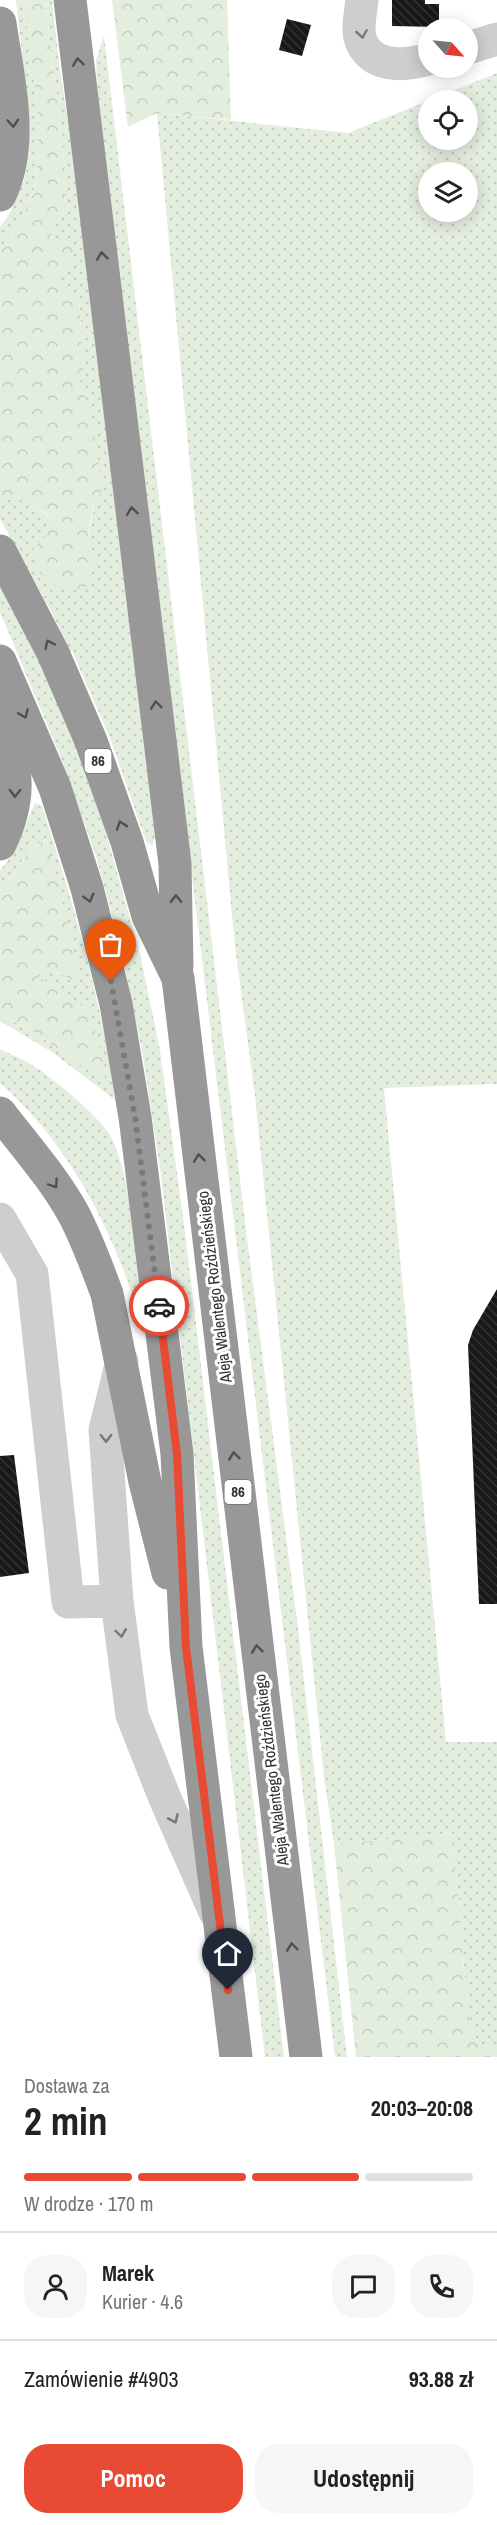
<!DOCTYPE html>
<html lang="pl">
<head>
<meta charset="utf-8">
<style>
  :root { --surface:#fff; --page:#f6f6f6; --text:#222; --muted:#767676; --line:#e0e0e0; --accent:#e84a33 }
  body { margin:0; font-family:"Archivo Narrow",sans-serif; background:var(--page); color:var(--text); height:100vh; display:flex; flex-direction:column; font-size:22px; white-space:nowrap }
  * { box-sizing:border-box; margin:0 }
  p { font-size:20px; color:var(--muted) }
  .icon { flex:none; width:33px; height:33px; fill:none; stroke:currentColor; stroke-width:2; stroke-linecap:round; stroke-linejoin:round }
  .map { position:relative; height:2057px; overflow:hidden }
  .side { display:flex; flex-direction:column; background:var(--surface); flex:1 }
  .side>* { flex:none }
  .needle { width:39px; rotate:117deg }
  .fabs { position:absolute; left:418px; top:18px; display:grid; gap:12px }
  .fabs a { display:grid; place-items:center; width:60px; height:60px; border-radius:50%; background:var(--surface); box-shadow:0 3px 15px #0003; font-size:30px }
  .pin { position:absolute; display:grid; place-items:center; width:51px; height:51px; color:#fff; margin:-62px -26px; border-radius:50% 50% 50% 0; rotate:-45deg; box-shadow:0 0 6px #0007 }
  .pin .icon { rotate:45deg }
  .courier { position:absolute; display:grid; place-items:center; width:60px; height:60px; margin:-30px; border:4px solid #e84a33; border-radius:50%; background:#fff; color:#222; box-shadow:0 2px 8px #0007 }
  .head em { font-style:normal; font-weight:700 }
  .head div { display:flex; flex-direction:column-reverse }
  .head { display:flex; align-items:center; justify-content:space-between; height:102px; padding:0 24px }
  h1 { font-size:39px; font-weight:700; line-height:45px }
  .bar { display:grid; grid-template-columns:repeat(4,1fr); gap:9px 6px; align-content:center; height:72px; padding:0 24px }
  .bar i { height:8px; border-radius:4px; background:var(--line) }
  .bar .selected { background:var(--accent) }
  .bar p { grid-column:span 4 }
  .line { display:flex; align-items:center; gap:15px; padding:0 24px; border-top:2px solid var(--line) }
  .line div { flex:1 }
  .round { display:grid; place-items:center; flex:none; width:63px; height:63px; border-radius:24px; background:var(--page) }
  .button { display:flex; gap:12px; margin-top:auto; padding:12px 24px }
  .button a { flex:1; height:69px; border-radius:24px; background:var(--accent); color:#fff; font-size:24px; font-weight:700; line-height:69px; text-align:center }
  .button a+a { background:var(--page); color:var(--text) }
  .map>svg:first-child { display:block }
</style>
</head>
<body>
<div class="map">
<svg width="497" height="2057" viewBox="0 0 497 2057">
  <defs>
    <pattern id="grass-dots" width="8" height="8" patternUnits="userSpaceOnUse" patternTransform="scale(1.5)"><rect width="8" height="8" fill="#e4eedf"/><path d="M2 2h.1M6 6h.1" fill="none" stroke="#c4cdc0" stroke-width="1.8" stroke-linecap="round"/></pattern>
    <pattern id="forest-crowns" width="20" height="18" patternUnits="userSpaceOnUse" patternTransform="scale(1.5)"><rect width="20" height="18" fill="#e4eedf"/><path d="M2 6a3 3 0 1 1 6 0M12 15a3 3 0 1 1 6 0" fill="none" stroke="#c4cdc0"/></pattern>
    <pattern id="building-back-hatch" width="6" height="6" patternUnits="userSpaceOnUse" patternTransform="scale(1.5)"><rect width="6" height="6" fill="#181818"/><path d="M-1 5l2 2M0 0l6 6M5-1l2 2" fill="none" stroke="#313131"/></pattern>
  </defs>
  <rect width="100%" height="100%" fill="#fff"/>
  <path fill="url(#grass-dots)" fill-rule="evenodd" d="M16 0H24L39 123 36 184 22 219 0 249V227L10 213 24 180 28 157 30 127Z
    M45 0H52L60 71 71 139 151 799 155 837 152 846 146 841 110 738 72 651 70 652 52 613 0 519V499C27 500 29 498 50 519L45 537 33 549 95 565 88 539 95 500 80 381 84 367 79 302 58 287 63 274 73 263V245L51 237 53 228 62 216 66 190 63 146Z
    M104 36 247 1238 298 1628 347 2057H335L119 274 97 92 96 60Z
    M497 73V1084L384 1088 446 1742H497V2049L476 2042 467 2006 453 1833 334 1844 324 1777 255 1096 235 947 157 113 348 133ZM429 100H468V140H429ZM429 172H468V212H429Z
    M0 582 35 651 74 741 104 826 140 954 160 1050 184 1224 284 2057H265L160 1168 143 1056 121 950 96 856 59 753 0 612Z
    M35 803 42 806C73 902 102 1000 115 1100L52 1052 0 1021V1014L35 1033 104 1081 49 984 37 976 50 969 71 979 56 881 47 840C24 846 18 875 0 890V871L15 850Z
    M0 1049C12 1055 26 1060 37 1068 55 1080 101 1118 111 1137 131 1176 134 1245 140 1290L137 1296H133C104 1214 66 1142 0 1083Z"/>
  <path fill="url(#forest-crowns)" d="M24 0H45L63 146 66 190 62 216 53 228 51 237 73 245V263L63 274 59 286 79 302 84 367 80 381 93 419 102 492 95 500 92 513 88 539 95 565 87 586 70 592C42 580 40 579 33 549L45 537 50 518C29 498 27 501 0 499V249L22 219 36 184 39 123Z
    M112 0H227L231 120 157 113 128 127Z
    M47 840 81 979H71L50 969 37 976 90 1011 105 1069V1082L35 1033 0 1014V890C18 875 24 847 47 840Z
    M453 1833 467 2006 476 2042 497 2049V2057H356L334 1844Z"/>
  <path fill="url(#building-back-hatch)" d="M392 0H425V4H439V27L392 26Z
    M287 19 311 25 302 56 279 50Z
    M497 1289V1604H479L468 1345 473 1330Z
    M14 1455 29 1573 0 1577V1456Z"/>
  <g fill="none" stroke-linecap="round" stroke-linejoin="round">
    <path stroke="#cecece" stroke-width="33" d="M362 0C361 11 357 27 360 38 369 69 405 66 429 59
      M468 48 497 39
      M0 1219 32 1274 68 1602 117 1601
      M122 1361 105 1430 117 1601 132 1715 164 1796 215 1912"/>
    <path stroke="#989898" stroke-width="33" d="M70 0 175 864 177 967
      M0 23C8 79 25 142 0 195
      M0 551 53 653 91 741 127 842 148 916 178 978 306 2057
      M0 661 55 788 87 888 116 1004 135 1117 177 1454 186 1647 236 2057
      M0 716C16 767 24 794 0 844
      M0 1113C25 1146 53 1177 73 1213 87 1239 97 1267 107 1294L145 1482 168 1573"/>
  </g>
  <defs><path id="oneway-chevron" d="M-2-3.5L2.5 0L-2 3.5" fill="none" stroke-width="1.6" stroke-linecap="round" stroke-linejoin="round" transform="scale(1.5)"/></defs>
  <g stroke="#787878">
    <use href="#oneway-chevron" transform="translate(362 34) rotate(81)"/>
    <use href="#oneway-chevron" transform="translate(106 1438) rotate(89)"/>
    <use href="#oneway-chevron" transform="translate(121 1633) rotate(82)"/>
    <use href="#oneway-chevron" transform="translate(174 1819) rotate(66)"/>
  </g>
  <g stroke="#505050">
    <use href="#oneway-chevron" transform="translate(78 62) rotate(-97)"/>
    <use href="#oneway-chevron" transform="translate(13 123) rotate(86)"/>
    <use href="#oneway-chevron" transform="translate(102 256) rotate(-97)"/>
    <use href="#oneway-chevron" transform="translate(132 511) rotate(-97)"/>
    <use href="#oneway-chevron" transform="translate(49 644) rotate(-115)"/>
    <use href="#oneway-chevron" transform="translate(156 705) rotate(-97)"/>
    <use href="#oneway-chevron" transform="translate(24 714) rotate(67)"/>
    <use href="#oneway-chevron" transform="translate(15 793) rotate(91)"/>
    <use href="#oneway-chevron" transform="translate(121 825) rotate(-109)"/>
    <use href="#oneway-chevron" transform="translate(89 898) rotate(75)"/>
    <use href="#oneway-chevron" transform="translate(176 899) rotate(-91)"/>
    <use href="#oneway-chevron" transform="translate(199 1158) rotate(-97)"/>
    <use href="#oneway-chevron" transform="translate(54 1184) rotate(56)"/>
    <use href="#oneway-chevron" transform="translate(234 1456) rotate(-97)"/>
    <use href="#oneway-chevron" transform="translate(257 1649) rotate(-97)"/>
    <use href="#oneway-chevron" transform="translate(292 1947) rotate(-97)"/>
  </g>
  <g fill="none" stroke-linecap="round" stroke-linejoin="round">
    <path stroke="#797979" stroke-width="6" stroke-dasharray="0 10.8" d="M111 981 135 1117 159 1306"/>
    <path stroke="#e84a33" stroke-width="8" d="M159 1306 177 1454 186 1647 228 1990"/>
  </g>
  <g text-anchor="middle" stroke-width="6" stroke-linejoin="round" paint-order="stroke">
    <g fill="#fff" stroke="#6f6f6f" stroke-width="1.5">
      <rect x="84.5" y="749" width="27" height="24" rx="4.5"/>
      <rect x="224.5" y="1480" width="27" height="24" rx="4.5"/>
    </g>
    <g font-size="15" font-weight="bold" fill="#313131">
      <text x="98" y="766">86</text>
      <text x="238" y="1497">86</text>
    </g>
    <g font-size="16" fill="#313131" stroke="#fff">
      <text transform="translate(214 1287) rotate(-97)" y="6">Aleja Walentego Roździeńskiego</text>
      <text transform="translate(271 1770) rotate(-97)" y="6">Aleja Walentego Roździeńskiego</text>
    </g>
  </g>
</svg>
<div class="fabs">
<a><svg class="needle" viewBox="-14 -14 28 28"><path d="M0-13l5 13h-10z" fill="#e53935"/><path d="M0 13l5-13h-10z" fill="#767676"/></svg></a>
<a><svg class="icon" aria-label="locate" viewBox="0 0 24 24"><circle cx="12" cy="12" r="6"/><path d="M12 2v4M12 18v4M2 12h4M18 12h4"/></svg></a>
<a><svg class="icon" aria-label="layers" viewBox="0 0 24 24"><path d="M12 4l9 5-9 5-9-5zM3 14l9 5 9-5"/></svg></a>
</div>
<div class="pin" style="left:111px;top:981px;background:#ea580c"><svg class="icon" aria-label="bag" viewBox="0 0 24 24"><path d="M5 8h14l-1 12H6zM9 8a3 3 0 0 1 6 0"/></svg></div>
<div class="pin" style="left:228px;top:1990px;background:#1f2937"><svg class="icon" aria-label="home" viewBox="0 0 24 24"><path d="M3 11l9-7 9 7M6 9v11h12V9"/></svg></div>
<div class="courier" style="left:159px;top:1306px"><svg class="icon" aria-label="car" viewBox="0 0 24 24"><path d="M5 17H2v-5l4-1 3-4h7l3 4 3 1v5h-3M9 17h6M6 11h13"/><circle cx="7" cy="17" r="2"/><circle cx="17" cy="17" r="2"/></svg></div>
</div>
<section class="side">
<div class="head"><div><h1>2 min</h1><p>Dostawa za</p></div><em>20:03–20:08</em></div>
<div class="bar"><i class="selected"></i><i class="selected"></i><i class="selected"></i><i></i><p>W drodze · 170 m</p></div>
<div class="line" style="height:108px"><a class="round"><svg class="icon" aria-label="person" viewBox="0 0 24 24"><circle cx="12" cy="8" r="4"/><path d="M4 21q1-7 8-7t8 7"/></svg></a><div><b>Marek</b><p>Kurier · 4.6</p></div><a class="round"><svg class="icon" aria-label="chat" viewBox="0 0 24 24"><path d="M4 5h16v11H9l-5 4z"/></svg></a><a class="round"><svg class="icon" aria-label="phone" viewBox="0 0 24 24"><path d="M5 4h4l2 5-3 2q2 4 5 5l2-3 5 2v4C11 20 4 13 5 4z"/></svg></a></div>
<div class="line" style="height:78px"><div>Zamówienie #4903</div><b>93.88 zł</b></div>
<div class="button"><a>Pomoc</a><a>Udostępnij</a></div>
</section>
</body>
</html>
